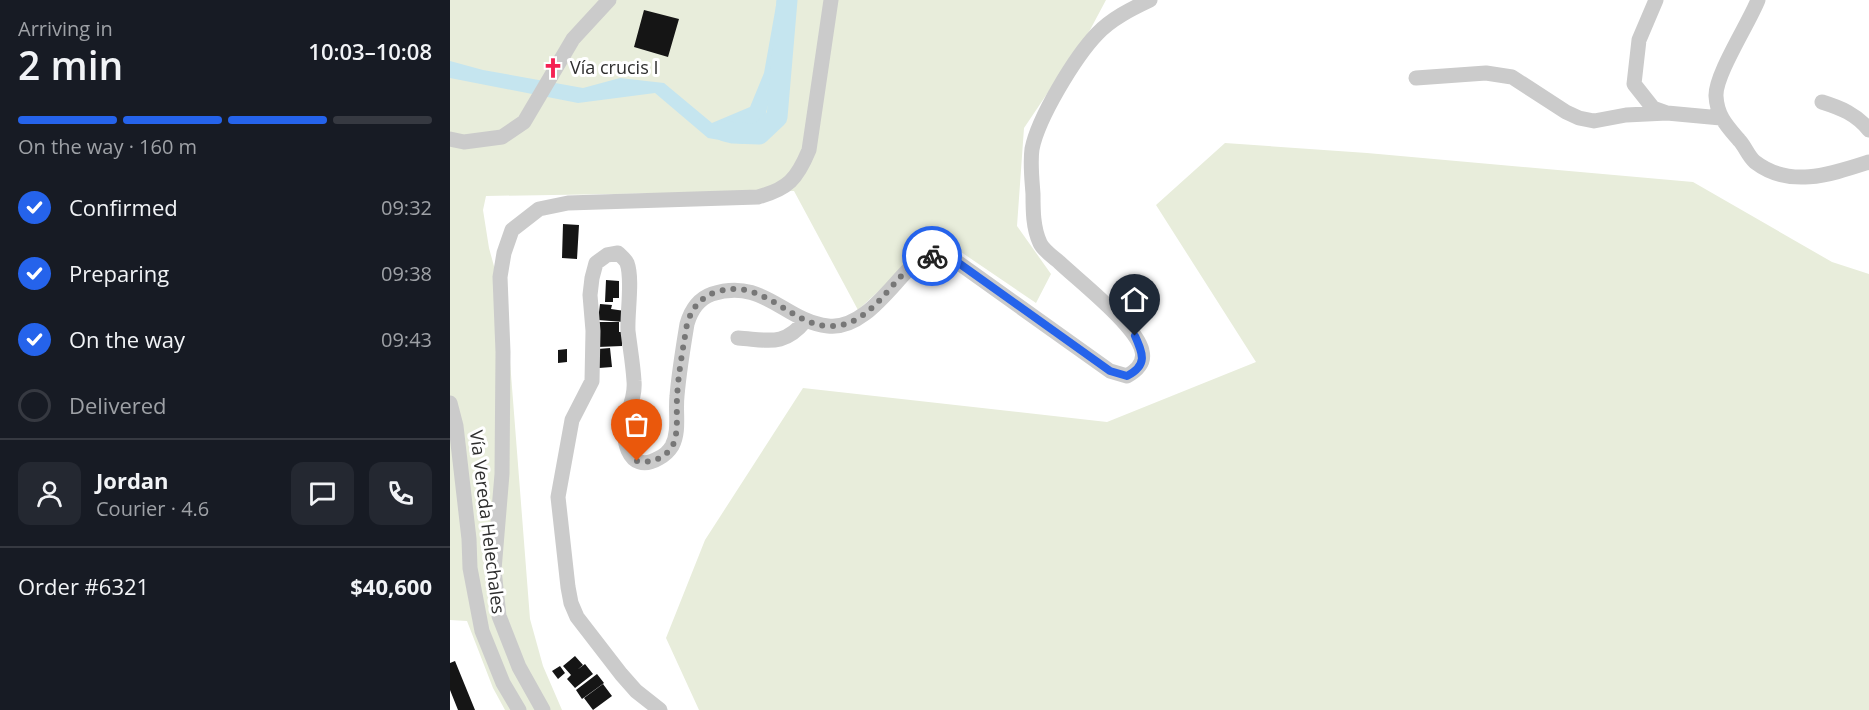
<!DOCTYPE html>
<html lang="en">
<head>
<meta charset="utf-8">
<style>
  :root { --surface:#171b24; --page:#242831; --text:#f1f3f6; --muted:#9ea1a6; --line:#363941; --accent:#2563eb }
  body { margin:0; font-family:"Open Sans",sans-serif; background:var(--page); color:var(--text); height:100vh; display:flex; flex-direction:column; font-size:22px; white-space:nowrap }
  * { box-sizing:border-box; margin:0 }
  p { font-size:20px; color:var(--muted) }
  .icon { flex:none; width:33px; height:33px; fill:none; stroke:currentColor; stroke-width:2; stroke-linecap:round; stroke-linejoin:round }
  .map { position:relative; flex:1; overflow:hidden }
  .side { display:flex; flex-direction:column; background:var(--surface); width:450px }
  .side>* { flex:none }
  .pin { position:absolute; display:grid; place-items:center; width:51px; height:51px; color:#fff; margin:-62px -26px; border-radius:50% 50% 50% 0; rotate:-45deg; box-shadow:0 0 6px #0007 }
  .pin .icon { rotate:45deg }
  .courier { position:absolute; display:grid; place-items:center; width:60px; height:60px; margin:-30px; border:4px solid #2563eb; border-radius:50%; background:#fff; color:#222; box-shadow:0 2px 8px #0007 }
  .overview em { font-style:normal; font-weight:600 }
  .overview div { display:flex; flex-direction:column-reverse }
  .overview { display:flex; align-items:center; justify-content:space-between; height:102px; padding:0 18px }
  h1 { font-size:39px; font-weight:600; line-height:45px }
  .bar { display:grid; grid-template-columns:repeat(4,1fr); gap:9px 6px; align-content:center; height:72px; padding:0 18px }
  .bar i { height:8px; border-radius:4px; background:var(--line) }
  .bar .active { background:var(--accent) }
  .bar p { grid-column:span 4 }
  .line { display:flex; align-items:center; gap:15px; padding:0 18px; border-top:2px solid var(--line) }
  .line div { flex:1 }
  .round { display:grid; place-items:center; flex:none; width:63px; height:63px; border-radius:12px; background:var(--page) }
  ol { padding:0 18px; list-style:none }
  li { display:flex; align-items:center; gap:18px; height:66px }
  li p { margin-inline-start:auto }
  li .icon { padding:6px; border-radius:50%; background:var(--accent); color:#fff; stroke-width:4 }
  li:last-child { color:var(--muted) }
  li i { width:33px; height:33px; border:3px solid var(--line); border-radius:50% }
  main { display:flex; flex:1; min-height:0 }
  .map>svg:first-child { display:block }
</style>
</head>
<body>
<main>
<section class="side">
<div class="overview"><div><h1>2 min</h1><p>Arriving in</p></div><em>10:03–10:08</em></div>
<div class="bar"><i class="active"></i><i class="active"></i><i class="active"></i><i></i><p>On the way · 160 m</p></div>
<ol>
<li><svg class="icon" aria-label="check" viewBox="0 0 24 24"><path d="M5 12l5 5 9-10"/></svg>Confirmed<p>09:32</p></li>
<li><svg class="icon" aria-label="check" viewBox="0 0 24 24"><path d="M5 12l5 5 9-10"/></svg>Preparing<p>09:38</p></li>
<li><svg class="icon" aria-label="check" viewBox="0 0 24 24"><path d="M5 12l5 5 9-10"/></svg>On the way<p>09:43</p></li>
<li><i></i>Delivered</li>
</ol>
<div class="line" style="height:108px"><a class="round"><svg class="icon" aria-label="person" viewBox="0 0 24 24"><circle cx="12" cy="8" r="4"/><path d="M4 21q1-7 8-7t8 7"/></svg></a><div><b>Jordan</b><p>Courier · 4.6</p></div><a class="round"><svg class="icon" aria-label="chat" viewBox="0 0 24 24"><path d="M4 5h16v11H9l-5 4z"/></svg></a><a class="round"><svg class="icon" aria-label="phone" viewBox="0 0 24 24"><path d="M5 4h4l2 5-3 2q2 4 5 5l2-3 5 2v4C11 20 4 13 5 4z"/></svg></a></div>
<div class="line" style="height:78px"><div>Order #6321</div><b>$40,600</b></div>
</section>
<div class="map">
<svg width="1419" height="710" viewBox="0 0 1419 710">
  <rect width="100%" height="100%" fill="#fff"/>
  <path fill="#e8eddb" d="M0 0H656L640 30 574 128 567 226 601 274 586 303 511 252 475 248 408 310 344 191 36 196 33 210 39 248 56 310 80 619 93 666 112 710H55L43 688 17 621 0 620Z
    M775 143 917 153 1243 182 1382 262 1419 274V710H249L216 638 255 540 353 388 657 422 806 362 706 205Z"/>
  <path fill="#c5e5ef" d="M327 0H347L314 120 293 144 258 138 205 93 128 103 0 78V61L33 70 133 88 170 78 214 83 262 123 300 107 314 73Z"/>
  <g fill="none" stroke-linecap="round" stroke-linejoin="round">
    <path stroke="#c5e5ef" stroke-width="21" d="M275 131 283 133 309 134 327 117 337 0"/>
  </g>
  <path fill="#151515" d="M194 10 229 19 218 57 184 47Z
    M113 224 129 225 127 259 112 258Z
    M156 280 169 281V298H163V302H155Z
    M150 304 162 305 161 309 175 311 174 322 148 320Z
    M148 322H169V332H172V346L148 347Z
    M160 348 162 367 149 368 148 349Z
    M117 349V362L108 363V350Z
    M125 656 133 665 127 670 135 664 143 674 125 688 117 679 121 675 113 666Z
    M5 661 25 710H8L0 690V663Z
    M110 666 115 673 108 679 102 671Z
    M147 674 154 683 132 699 126 690Z
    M153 684 162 696 143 710 134 698Z"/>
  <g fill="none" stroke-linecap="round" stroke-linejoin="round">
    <path stroke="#cbcbcb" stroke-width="15" d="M1206 0 1189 40 1184 84 1203 108 1217 113 1271 118
      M1308 0C1299 23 1265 75 1266 96 1267 116 1277 126 1289 140 1295 146 1298 156 1305 162 1340 189 1382 174 1419 162
      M966 78 1036 73 1062 77 1116 112 1129 118 1144 121 1176 115 1217 113
      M1372 102C1391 108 1406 114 1419 130
      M0 139 14 142 52 137 74 122 123 39 159 0
      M288 338C319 340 334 347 356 320
      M0 403 6 426 19 539 20 568 32 631 53 683 69 710
      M93 710 69 667 49 616 44 570 52 474 53 352 50 277 54 253 62 230 89 209 118 203 308 197C338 189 347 179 359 150L381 0
      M210 710 186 691 171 674 127 617 121 603 118 587 108 497 122 420 142 381 143 331 140 295 142 278 146 263 157 255 168 253C171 256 175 259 177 263 183 279 177 313 178 331 180 348 183 364 184 381 185 391 182 402 178 412 169 434 177 477 209 458 215 455 219 451 222 446 230 431 225 412 227 396 229 372 233 348 237 324 241 310 248 299 262 294 313 277 334 321 378 326 411 330 438 290 458 270 462 266 467 259 472 257 481 252 494 255 503 259L660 371 677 376C686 371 695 363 692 351 687 326 629 281 609 262 603 257 593 250 590 243 583 228 583 210 583 194 582 180 580 163 582 149 588 118 625 57 647 34 661 19 681 9 700 0"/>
  </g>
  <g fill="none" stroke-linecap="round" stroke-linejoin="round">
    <path stroke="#777" stroke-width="6" stroke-dasharray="0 10.8" d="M187 461C201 464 216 458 223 445 229 431 226 413 227 399 228 374 233 349 237 324 242 308 250 298 266 292 313 276 341 327 381 326 429 326 447 261 482 256"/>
    <path stroke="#2563eb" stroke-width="8" d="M482 256 491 254 503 259 660 371 677 376C698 365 693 354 685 336"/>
  </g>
  <defs>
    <g id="church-bare" transform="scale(1.62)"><path d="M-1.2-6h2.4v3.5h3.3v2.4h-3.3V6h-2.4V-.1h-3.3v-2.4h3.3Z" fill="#f52153" stroke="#fff" stroke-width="2.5" paint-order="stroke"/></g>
  </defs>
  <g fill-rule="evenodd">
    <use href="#church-bare" x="103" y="68"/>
  </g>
  <g text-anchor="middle" stroke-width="6" stroke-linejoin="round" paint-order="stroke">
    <g font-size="18" fill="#2e2e2e" stroke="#fff" text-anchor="start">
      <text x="120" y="74">Vía crucis I</text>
    </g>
    <g font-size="18" fill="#2e2e2e" stroke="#fff">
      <text transform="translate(37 522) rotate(83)" y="6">Vía Vereda Helechales</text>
    </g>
  </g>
</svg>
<div class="pin" style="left:187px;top:461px;background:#ea580c"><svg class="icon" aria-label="bag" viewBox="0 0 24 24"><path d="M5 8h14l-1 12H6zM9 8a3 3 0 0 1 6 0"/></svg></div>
<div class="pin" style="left:685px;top:336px;background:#1f2937"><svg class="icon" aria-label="home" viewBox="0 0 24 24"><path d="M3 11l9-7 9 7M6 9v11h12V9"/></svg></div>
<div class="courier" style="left:482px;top:256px"><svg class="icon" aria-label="bike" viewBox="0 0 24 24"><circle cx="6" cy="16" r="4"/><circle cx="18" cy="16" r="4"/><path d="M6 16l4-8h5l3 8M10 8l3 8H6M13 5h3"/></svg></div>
</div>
</main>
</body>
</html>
